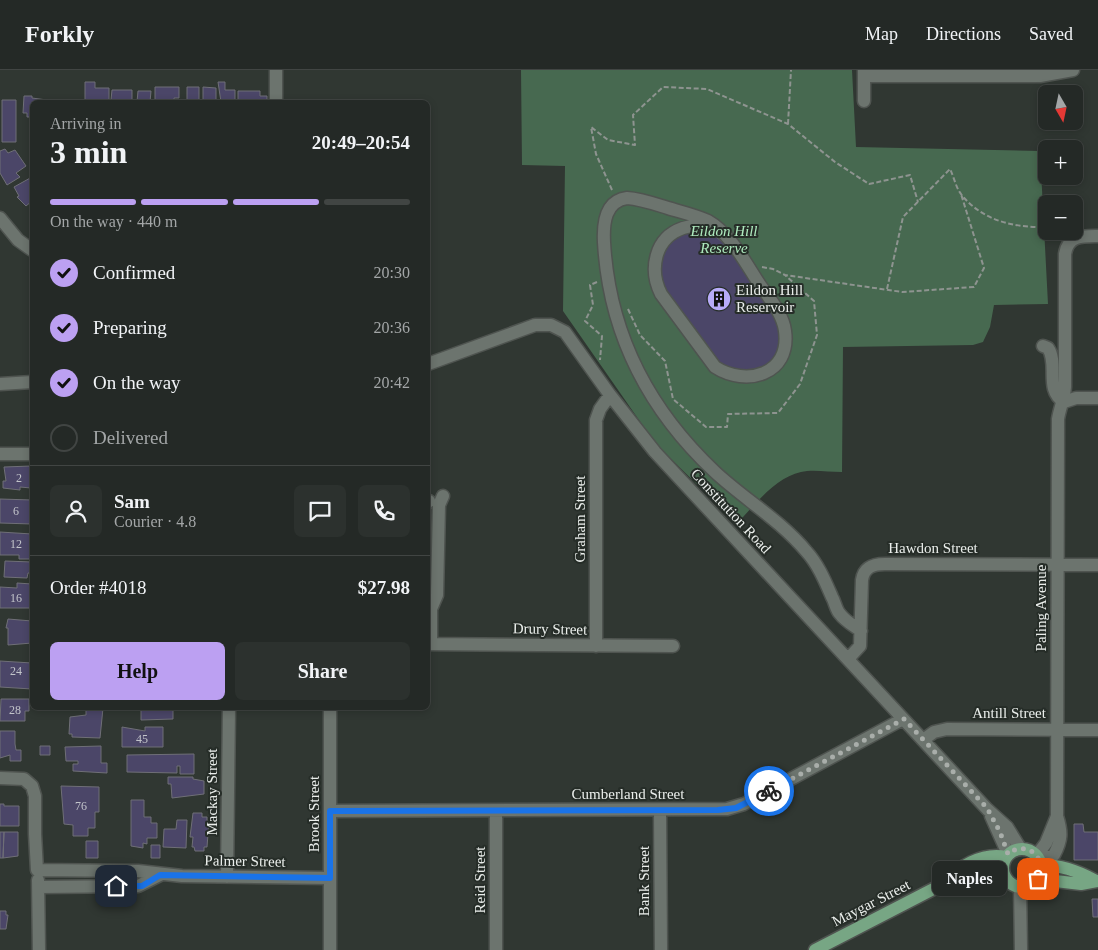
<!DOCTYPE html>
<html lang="en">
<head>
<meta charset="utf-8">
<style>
  :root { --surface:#242926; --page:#2c312e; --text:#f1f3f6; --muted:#a3a6a7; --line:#414543; --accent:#bca0f2 }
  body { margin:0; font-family:Georgia,serif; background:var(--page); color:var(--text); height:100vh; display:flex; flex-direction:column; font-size:19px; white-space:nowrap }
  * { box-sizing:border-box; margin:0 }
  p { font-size:16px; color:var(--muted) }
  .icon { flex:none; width:28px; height:28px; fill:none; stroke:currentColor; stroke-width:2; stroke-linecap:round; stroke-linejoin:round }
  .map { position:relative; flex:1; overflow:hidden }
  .panel { position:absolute; left:30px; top:30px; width:400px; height:610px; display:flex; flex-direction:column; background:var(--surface); border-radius:8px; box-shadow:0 2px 8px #0003,0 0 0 1px var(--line) }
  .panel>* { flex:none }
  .needle { width:32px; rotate:171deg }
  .controls { position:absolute; left:1038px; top:15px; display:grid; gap:10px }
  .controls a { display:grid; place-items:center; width:45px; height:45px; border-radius:8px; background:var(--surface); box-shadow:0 2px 8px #0003,0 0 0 1px var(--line); font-size:25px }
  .pin { position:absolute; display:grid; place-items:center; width:42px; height:42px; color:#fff; margin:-21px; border-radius:10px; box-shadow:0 2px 8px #0006 }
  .courier { position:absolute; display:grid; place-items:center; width:50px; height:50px; margin:-25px; border:4px solid #1a73e8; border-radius:50%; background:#fff; color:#222; box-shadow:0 1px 6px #0007 }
  .bubble { position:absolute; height:35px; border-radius:8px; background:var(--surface); box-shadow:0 2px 8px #0003,0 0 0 1px var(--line); font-size:16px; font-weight:800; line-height:35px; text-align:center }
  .overview em { font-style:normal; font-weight:800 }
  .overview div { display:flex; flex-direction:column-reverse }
  .overview { display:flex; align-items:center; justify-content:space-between; height:85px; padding:0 20px }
  h1 { font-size:32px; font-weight:800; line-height:38px }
  .bar { display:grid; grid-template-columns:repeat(4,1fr); gap:8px 5px; align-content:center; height:60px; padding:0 20px }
  .bar i { height:6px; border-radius:4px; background:var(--line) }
  .bar .on { background:var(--accent) }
  .bar p { grid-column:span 4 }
  .line { display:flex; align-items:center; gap:12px; padding:0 20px; border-top:1px solid var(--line) }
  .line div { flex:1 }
  .round { display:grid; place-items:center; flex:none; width:52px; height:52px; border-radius:8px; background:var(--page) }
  ol { padding:0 20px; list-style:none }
  li { display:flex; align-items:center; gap:15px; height:55px }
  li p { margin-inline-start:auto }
  li .icon { padding:5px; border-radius:50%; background:var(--accent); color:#111; stroke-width:4 }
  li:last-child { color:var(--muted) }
  li i { width:28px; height:28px; border:2px solid var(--line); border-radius:50% }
  .button { display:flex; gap:10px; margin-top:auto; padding:10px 20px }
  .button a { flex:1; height:58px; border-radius:8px; background:var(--accent); color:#111; font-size:20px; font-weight:800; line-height:58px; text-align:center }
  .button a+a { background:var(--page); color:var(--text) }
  header { display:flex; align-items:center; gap:30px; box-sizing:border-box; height:70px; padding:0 25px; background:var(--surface); border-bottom:1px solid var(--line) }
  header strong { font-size:24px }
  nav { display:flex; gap:28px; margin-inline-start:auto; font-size:18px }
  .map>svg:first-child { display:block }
</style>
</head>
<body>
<header>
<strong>Forkly</strong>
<nav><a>Map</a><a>Directions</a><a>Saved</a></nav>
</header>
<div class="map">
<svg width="1098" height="880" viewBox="0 0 1098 880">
  <rect width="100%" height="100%" fill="#303732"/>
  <path fill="#476950" d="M521 0H852L856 77 1040 81 1048 234 994 235 990 257 983 272 973 275 843 277 842 402C830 402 818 400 807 401 779 403 754 435 737 454L655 373 563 241 565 96 522 95Z"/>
  <path fill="#4b4668" stroke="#6f6f77" d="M85 12H95V18H109V32L85 31Z
    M218 12H225V20H235V32H221Z
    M155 17H179V28H174V32H155Z
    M187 17H199V32H187Z
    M203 17 216 18V32H203Z
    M112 20H132V32H117V30H111Z
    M138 21H151L150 32H137Z
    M238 21H260V26H267V31L238 32Z
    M24 26H32V28L47 30V32H32V47H27V43H23Z
    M2 30H16V72H2Z
    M5 79 8 83 15 80 26 96 16 103 20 107 7 115 0 103V81Z
    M32 107V131L26 136 17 127 19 126 14 117Z
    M698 161 714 165 728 177 780 253 781 272 778 283 765 296 750 302 720 296 664 220 659 196 665 178 672 170 682 164Z
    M31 396 30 403H32L31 418 20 417V420L3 418V411H6L4 397Z
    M0 429 32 430V454L0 453Z
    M0 462 32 464V489H19V485H0Z
    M5 491 32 492V503H28L27 508 4 507Z
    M17 513 32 514V538H0V517L17 518Z
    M8 549 32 551V573L8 575V558H6Z
    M0 591 32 593V619L0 617Z
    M1 629H29V641H25V651H0Z
    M86 638H103L100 668 72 667V664H69L70 647 86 645Z
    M141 638H173V649L141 650Z
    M122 657 145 661V657H163V677H122Z
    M0 661H15V674L16 680H21V691H10V685L0 688Z
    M40 676H50V685H40Z
    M101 676V693H107V703L73 701V694H78V691H66L65 677Z
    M194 684V704H180V696H177V703L127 702V685Z
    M168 707H193V709L204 711V724L172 728 171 714H168Z
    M61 716 99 717V742H95V758H88V766H73V755L64 754Z
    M131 730H144V747H151V753H157V768H147V774L143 773V778L131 776Z
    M0 734H4V736H19V756H0Z
    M193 743H202V747H207V751H209L207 777H204V781H195L194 777H192L193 767H190Z
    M177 750H187L186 778 163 777 164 759H176Z
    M1074 754H1083L1084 762H1098V790H1074Z
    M0 762H4L3 788H0Z
    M4 762H18V786L3 788Z
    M86 771H98V788H86Z
    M151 775H160V788H151Z
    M1092 829H1098V847H1093Z
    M0 841H6V845H8L6 859H0Z"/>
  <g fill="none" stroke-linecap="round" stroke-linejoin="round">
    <g stroke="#4f5450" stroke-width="15">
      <path id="minor" d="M864 0V31
        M864 6H1040L1073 0
        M276 32V0
        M0 148 18 170 32 180
        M719 159C707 157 694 154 683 158 654 168 649 200 661 224L715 297C746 317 791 305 785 261 783 244 770 229 760 215 746 194 731 164 708 151 695 145 681 142 668 138 655 134 641 129 627 128 605 131 603 153 604 172 609 263 649 340 715 402 744 429 780 450 806 481 818 494 825 511 832 527 835 532 836 540 840 544 845 551 854 556 861 561
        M1043 276 1048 278C1059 294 1044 320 1064 332
        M428 294 535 255H551L565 262 610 325 655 382 987 739 1007 757 1020 778
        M0 314 32 312
        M1064 332 1076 328H1098
        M0 384H32
        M428 432 429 431
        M429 532 431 539V574
        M431 539 437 525 439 435 443 426
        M428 574 673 576
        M596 576V350L600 339 610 325
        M848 589 860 576 862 510C864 497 873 494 885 494L1098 495
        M923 670 934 662 947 659 1098 660
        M0 708 24 709 32 716 35 726V764L37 800 138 801 182 806 330 808
        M330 741 727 739 744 734 903 649
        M660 741 661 880
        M991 746 1008 784
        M1037 785 1046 773 1057 746
        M1040 790 1054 785C1062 770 1062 762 1057 746L1058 349C1060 337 1064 330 1065 317V184C1068 165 1082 166 1098 166
        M227 807 229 638
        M38 810 39 880
        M39 817 138 816 160 805
        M1020 817 1021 880
        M330 880V638
        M496 880V741"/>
    </g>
    <g stroke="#4f5450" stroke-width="15">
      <path id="major" d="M1003 798a19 19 0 1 1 38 0a19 19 0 1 1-38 0Z
        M1042 795C1060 795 1080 802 1096 811
        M1038 809 1081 814 1098 811
        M943 814C958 797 982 782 1006 787
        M815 880 943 814 978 807H1005"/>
    </g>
    <path stroke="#8e9490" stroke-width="2" stroke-dasharray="5 2.5" stroke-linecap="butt" d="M788 54 791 0
      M612 120 596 84 591 57 608 70 635 75 633 45 663 17 707 19 788 54 835 92 869 114 910 105 918 132
      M762 197 773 199 785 205 902 222 974 217 984 198 961 124
      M597 212 590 215 593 235 585 251 602 266 600 290
      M887 219 903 147 950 99C954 107 956 118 961 124 982 151 1015 158 1046 157
      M628 239 640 265 665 291 673 329 706 357H727L728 344 778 343 800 314 817 265 814 231 785 205"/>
    <use href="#minor" stroke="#6c746e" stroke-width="12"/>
    <use href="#major" stroke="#77a684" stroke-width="12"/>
  </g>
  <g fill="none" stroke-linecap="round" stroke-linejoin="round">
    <path stroke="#a9aeaa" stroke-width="5" stroke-dasharray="0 9" d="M769 721 904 649 987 738 1000 762 1008 784C1026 769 1049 788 1038 809"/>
    <path stroke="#1a73e8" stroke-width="6" d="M116 816H142L160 805 330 808V741L718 740 736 738 769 721"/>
  </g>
  <defs>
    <g id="building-disc" transform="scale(1.25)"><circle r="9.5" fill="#b7abf8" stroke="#262d28"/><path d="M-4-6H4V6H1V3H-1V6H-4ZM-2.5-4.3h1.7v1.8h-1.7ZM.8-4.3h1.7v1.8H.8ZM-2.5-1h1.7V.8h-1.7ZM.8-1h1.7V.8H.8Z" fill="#111"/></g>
  </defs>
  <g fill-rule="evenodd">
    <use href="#building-disc" x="719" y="229"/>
  </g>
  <g text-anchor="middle" stroke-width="4" stroke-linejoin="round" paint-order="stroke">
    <g font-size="12" fill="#c2c4ca">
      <text x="19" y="412">2</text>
      <text x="16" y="445">6</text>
      <text x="16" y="478">12</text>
      <text x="16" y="532">16</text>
      <text x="16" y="605">24</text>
      <text x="15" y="644">28</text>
      <text x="142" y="673">45</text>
      <text x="81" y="740">76</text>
    </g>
    <g font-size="15" font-style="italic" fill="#aeeabe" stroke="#262d28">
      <text x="724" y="166">Eildon Hill<tspan x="724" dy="17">Reserve</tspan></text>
    </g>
    <g font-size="15" fill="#eaeeeb" stroke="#262d28" text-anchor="start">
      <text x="736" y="225">Eildon Hill<tspan x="736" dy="17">Reservoir</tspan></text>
    </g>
    <g font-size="15" fill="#eaeeeb" stroke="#262d28">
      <text transform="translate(731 441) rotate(47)" y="5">Constitution Road</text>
      <text transform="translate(580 449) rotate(-90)" y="5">Graham Street</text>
      <text x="933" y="483">Hawdon Street</text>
      <text transform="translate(1041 538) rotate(-90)" y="5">Paling Avenue</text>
      <text transform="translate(550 559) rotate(1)" y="5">Drury Street</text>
      <text x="1009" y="648">Antill Street</text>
      <text transform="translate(212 722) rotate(-90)" y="5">Mackay Street</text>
      <text x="628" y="729">Cumberland Street</text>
      <text transform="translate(314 744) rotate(-90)" y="5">Brook Street</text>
      <text transform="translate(245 791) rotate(1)" y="5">Palmer Street</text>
      <text transform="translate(480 810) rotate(-90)" y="5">Reid Street</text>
      <text transform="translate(644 811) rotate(-90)" y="5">Bank Street</text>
      <text transform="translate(871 833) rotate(-27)" y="5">Maygar Street</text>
    </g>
  </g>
</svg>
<div class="controls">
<a><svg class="needle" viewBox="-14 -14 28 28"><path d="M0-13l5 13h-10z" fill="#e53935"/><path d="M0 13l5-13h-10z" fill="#a3a6a7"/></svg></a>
<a>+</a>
<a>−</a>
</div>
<div class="pin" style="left:1038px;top:809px;background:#ea580c"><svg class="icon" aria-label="bag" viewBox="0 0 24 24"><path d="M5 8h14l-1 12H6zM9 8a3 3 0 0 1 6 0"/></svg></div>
<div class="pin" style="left:116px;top:816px;background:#1f2937"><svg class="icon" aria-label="home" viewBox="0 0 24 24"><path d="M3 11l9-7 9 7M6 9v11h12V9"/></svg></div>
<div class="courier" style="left:769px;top:721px"><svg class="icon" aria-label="bike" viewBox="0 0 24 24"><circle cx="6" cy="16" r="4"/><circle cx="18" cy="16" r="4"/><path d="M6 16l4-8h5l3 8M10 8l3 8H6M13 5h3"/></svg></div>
<div class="bubble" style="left:932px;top:791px;width:75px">Naples</div>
<section class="panel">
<div class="overview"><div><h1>3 min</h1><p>Arriving in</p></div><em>20:49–20:54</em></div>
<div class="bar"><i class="on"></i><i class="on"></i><i class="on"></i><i></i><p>On the way · 440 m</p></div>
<ol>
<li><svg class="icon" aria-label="check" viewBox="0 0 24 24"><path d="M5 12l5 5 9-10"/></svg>Confirmed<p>20:30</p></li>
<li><svg class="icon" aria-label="check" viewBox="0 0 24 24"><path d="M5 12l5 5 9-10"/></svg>Preparing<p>20:36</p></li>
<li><svg class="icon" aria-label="check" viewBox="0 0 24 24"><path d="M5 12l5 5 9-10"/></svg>On the way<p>20:42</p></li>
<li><i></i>Delivered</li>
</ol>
<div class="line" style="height:90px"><a class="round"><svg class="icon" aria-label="person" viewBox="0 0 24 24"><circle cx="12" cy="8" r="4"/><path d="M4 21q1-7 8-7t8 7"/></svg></a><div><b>Sam</b><p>Courier · 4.8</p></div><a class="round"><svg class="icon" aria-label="chat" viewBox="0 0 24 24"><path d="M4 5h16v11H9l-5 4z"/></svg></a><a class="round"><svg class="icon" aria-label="phone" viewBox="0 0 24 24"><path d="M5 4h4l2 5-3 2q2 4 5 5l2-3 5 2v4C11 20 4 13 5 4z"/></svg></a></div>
<div class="line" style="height:65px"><div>Order #4018</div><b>$27.98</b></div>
<div class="button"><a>Help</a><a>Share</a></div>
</section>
</div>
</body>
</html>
